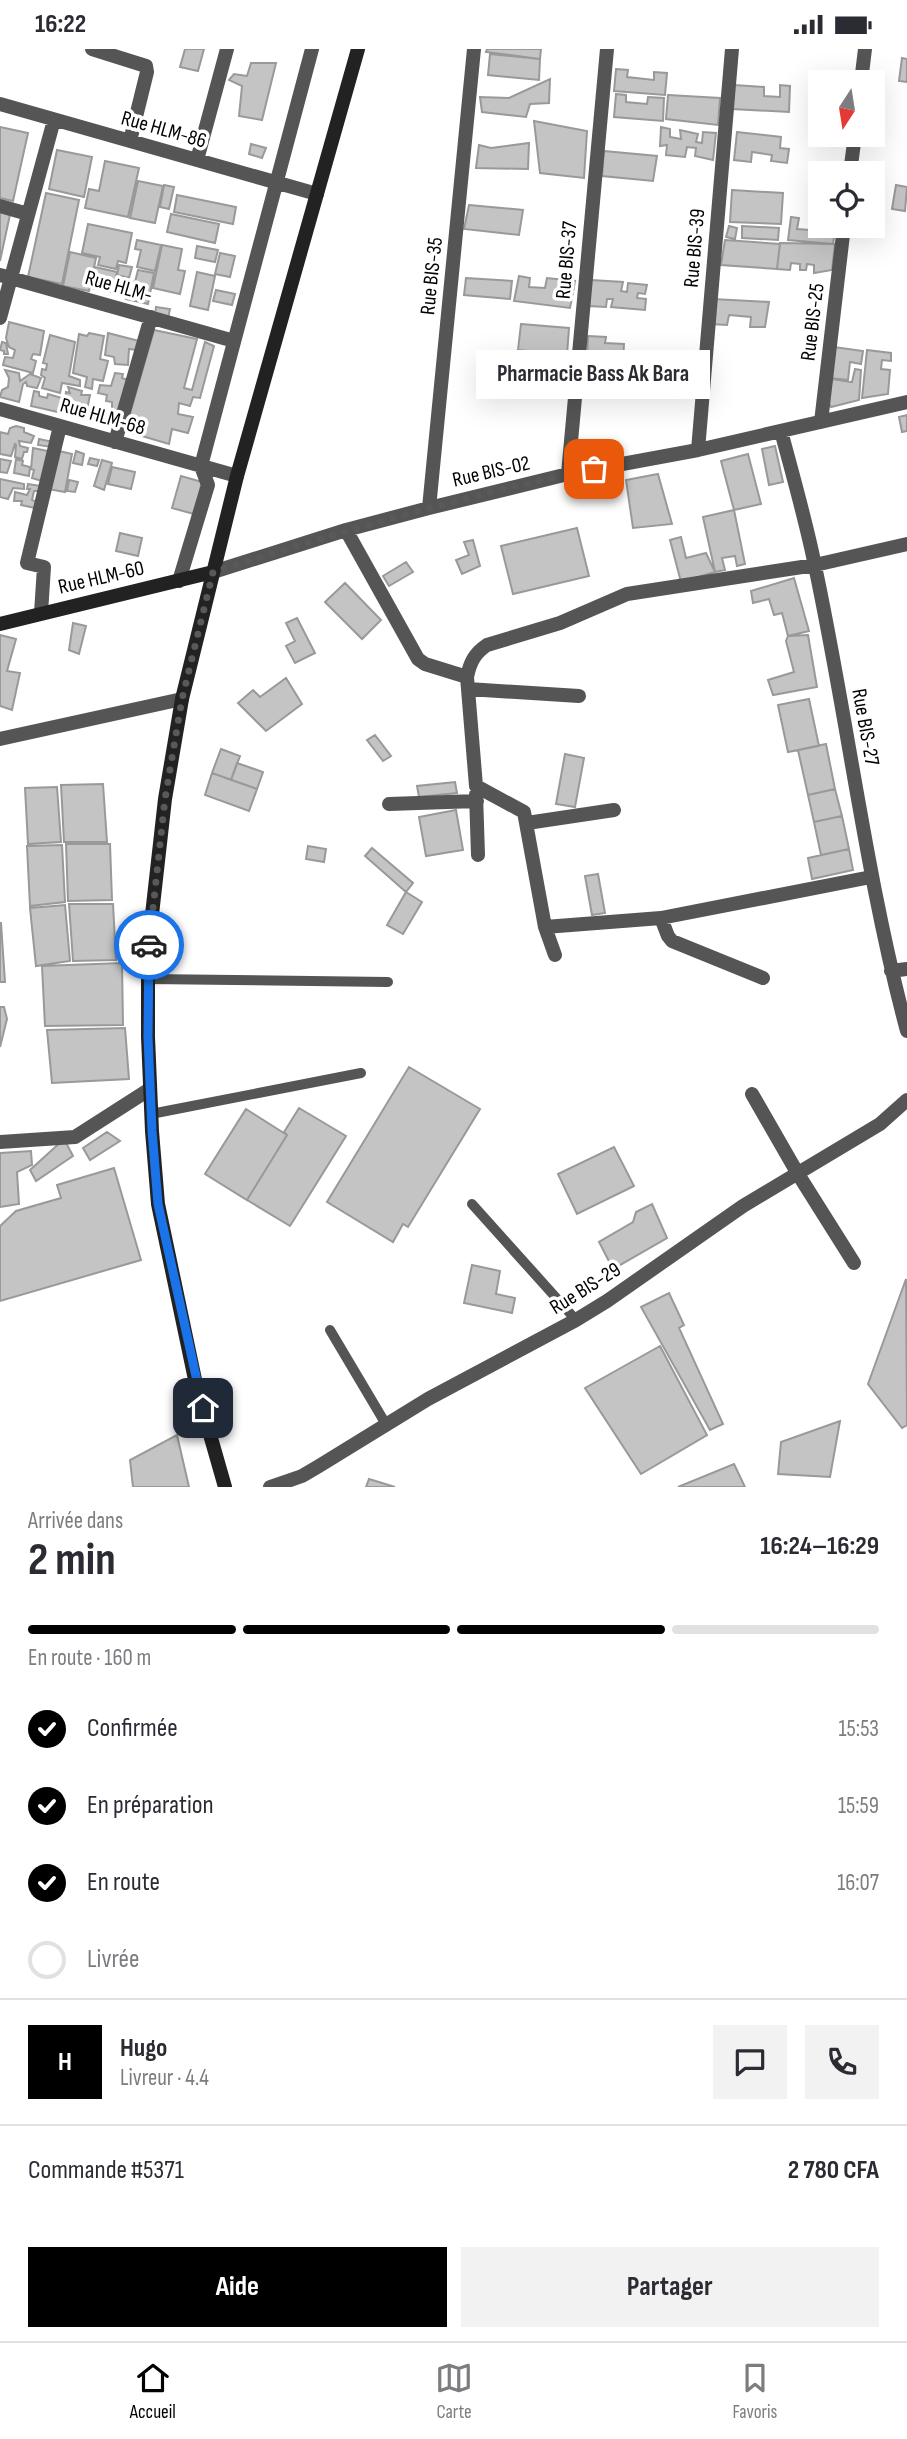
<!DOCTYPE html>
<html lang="fr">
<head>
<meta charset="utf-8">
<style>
  :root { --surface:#fff; --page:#f2f2f3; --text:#2b2b33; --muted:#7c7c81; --line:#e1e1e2; --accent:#000 }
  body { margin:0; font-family:"Sofia Sans Condensed",sans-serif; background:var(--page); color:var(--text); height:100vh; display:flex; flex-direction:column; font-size:26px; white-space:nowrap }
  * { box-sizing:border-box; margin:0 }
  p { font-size:23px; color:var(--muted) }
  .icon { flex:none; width:38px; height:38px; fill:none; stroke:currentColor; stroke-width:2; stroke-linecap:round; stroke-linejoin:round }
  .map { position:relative; height:1438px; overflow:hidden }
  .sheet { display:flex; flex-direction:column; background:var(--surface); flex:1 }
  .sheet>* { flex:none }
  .needle { width:46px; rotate:192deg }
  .controls { position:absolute; left:808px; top:21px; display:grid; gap:14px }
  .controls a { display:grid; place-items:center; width:77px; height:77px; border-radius:0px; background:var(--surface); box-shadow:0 7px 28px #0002; font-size:35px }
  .pin { position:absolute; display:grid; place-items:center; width:60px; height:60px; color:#fff; margin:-30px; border-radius:14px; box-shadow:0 4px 10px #0006 }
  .courier { position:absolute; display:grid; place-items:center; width:70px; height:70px; margin:-35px; border:5px solid #1a73e8; border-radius:50%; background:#fff; color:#222; box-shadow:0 2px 9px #0007 }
  .bubble { position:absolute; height:49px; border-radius:0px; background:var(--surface); box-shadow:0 7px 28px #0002; font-size:23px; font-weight:700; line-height:49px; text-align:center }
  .overview em { font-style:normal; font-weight:700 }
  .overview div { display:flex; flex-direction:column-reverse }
  .overview { display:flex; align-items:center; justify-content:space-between; height:119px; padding:0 28px }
  h1 { font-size:46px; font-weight:700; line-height:52px }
  .bar { display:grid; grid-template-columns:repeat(4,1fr); gap:10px 7px; align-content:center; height:84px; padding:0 28px }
  .bar i { height:9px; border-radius:5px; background:var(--line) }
  .bar .on { background:var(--accent) }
  .bar p { grid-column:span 4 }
  .line { display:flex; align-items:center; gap:18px; padding:0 28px; border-top:2px solid var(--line) }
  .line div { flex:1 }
  .round { display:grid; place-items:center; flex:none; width:74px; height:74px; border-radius:0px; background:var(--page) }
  ol { padding:0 28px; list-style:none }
  li { display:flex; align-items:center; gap:21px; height:77px }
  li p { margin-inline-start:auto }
  li .icon { padding:7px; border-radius:50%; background:var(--accent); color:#fff; stroke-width:4 }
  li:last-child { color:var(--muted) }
  li i { width:38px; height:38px; border:4px solid var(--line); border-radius:50% }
  .cta { display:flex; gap:14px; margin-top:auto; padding:14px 28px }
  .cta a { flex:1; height:80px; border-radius:0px; background:var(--accent); color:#fff; font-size:28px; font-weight:700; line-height:80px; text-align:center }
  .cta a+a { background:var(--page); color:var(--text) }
  .status { display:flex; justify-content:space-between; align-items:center; height:49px; padding:0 35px; background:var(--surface); direction:ltr }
  .status svg { height:19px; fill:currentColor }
  .dock { display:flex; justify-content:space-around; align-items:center; height:98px; border-top:2px solid var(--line); background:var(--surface); font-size:19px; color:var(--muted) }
  .dock a { display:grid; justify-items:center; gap:4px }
  .dock .on { color:var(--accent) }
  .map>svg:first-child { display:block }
</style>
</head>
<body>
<div class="status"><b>16:22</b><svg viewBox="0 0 49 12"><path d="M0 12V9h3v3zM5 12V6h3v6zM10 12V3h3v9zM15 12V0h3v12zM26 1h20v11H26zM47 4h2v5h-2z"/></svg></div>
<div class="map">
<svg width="907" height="1438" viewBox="0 0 907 1438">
  <rect width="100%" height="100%" fill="#fff"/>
  <path fill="#c4c4c4" stroke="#999" stroke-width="2" d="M185 0H204L198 22 180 18Z
    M487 0H541L540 10 486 3Z
    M490 5 540 10 539 31 488 26Z
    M902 9 907 10V33L899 32Z
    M251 14H276L262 71 239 67 242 37 229 31 234 25 247 27Z
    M616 20 628 21 627 28 654 31V23L667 24 665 46 614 42Z
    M550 30 549 54 530 55 526 68 482 63 480 48 509 49Z
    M734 36 764 38V47L780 48V36L790 37 789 63 732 60Z
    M616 45 626 46V53L647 55 648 48 664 49 663 72 614 68Z
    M668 46 720 49 718 76 666 70Z
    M534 72 587 82 584 129 540 124Z
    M0 78 28 84 13 152 0 149Z
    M661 78 670 80V88L681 90 680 81 698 85 696 93 702 94 703 83 716 84 713 111 695 107 696 99 687 98 685 108 666 106 667 96 660 97Z
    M737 83 781 88 780 99 789 100 787 114 771 112 772 106 752 103 751 113 734 111Z
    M529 94 528 120 476 119 479 96 491 99Z
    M251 95 266 99 262 109 249 105Z
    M57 101 92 108 84 148 49 140Z
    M604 102 657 107 653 132 602 127Z
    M105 112 139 119 128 168 85 159 89 140 99 142Z
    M138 132 163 137 155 174 130 169Z
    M164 136 174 138 169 160 160 158Z
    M896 136 907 138 905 162 892 160Z
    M732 141 783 144 781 175 730 173Z
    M46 144 79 151 62 235 28 228Z
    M177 146 236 158 233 175 174 163Z
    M469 156 523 161 519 186 464 180Z
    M0 159 11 161 0 212Z
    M171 165 219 175 215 194 167 183Z
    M791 168 799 169 797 180 810 181 811 168 821 169V177H836L833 195 788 191Z
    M88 175 132 184 126 214 118 212 116 220 98 216 100 208 82 204Z
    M729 177 737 179 735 190 726 188Z
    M742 177 779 179 778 191 742 189Z
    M137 191 161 196 155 222 137 218 141 201 135 200Z
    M725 191 780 195 777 220 721 216Z
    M780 194 835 195 832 221 814 224V216L807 215 806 221H800V215L791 214 790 221 777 220Z
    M162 196 182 200 178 221 185 222 180 245 153 239Z
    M197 197 218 201 215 213 195 209Z
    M70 203 96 209 89 242 63 237Z
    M220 204 235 207 230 228 215 225Z
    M119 216 132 218 129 229 117 226Z
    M95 218 117 223 112 243 91 239Z
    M138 221 154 224 148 255 126 250 129 232 135 233Z
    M197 223 215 227 208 261 190 257Z
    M519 227 530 229 529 238 545 239 547 229 575 232 570 259 514 252Z
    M466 229 512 232 510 250 464 246Z
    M591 231 623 233 621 242 627 243 628 234 647 236 645 245 638 244 637 249 646 250 645 261 611 258 613 250H607L606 258 588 257Z
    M216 241 235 245 232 256 213 252Z
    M713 250 769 253 765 278H750L751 268 729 266 727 276 710 275Z
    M156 258 170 260 168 269 155 266Z
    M9 273 44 282 40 306 33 305 31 310 36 312 33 324 3 316 5 308 13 309 15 301 9 298 6 289Z
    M521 275 569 279 567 306 518 301Z
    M154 281 197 290 184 339 192 341 205 293 214 297 200 349 193 348 190 357 179 354 178 365 193 368 188 384 172 380 169 395 125 382Z
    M89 284 104 287 100 310 108 312 103 332 93 330 92 340 85 338 87 328 73 324 79 285 87 287Z
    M108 284 139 292 136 301 129 300 128 316 115 315 114 308 105 306Z
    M50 286 75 293 69 327 80 331V337L62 334 60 344 42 339 45 329 41 326 42 320 46 321 47 315 43 314Z
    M588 287 606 288 605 294 624 295 623 311 587 310Z
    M2 293 6 294 8 305H4V302L0 301Z
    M834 298 863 302 861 315 850 313 848 331 830 329Z
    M867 301 891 304V312L882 311 881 320 890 321 888 345 862 349Z
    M855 320 861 321 859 351 831 358 828 353 832 330 852 333Z
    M5 321 19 324 20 332 30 325 41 329 37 339 27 337 26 333 23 335 19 353 0 348 2 341 8 338 9 329Z
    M115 324 123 325 122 329 128 331 118 363 112 361V353L106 352 107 346 98 344 100 336 111 337Z
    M68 338 82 342 81 346H90L87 361H82L80 368 31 357 34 342 39 343V347L47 349 48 345 65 350 66 343 70 344Z
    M907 366V382L902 383 899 368Z
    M16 377 24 379V383L34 387 31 394 19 392 20 397 28 399 27 403H24L22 410 15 408 16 396 15 395 11 407 0 405V383L8 385 10 379Z
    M39 390 53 393 52 398 38 396Z
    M775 397 783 433 769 436 762 400Z
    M33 399 48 402 42 432 32 429 34 421 31 420Z
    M55 401 72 405 65 443 48 440Z
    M76 402 84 405 82 416 73 414Z
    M748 405 761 455 734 461 721 412Z
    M90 409 99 411 97 417 88 415Z
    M0 410 11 412 7 424 0 423Z
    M16 410 23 412 22 416 30 418 29 427 14 424Z
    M102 411 112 414 104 441 94 437Z
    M112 418 135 423 131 440 108 435Z
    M658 425 672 475 633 479 626 431Z
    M181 427 202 433 194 465 172 459Z
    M0 430 24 435V440L13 439 8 450 0 448Z
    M69 431 78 433 75 443 67 442Z
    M28 435 41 437 40 442H34L32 451 37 453 35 459 21 456 22 452H14L15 443 27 446 30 440H27Z
    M734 461 745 515 737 517 735 507 722 509 725 521 715 523 703 468Z
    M577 479 589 527 513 545 501 497Z
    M120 484 142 489 138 507 116 502Z
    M681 488 686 509 706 504 715 523 681 533 670 491Z
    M473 491 480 517 462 525 456 511 469 506 464 493Z
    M406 513 413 523 389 537 383 527Z
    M794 529 809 582 788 587 782 564 774 566 769 550 753 554 751 542Z
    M345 534 381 571 362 590 325 553Z
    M297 569 315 604 295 614 286 597 295 592 286 574Z
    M73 574 86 577 79 605 69 601Z
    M0 586 16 590 7 622 20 624 12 661 0 657Z
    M808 586 817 638 773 646 768 631 794 623 786 592 788 587Z
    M286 629 302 655 266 682 238 654 253 641 260 648Z
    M809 650 819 697 788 703 778 656Z
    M375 686 391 707 383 712 367 691Z
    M826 695 835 740 808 746 798 701Z
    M221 700 240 707 231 731 212 724Z
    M565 705 584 709 575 758 556 755Z
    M237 714 263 723 257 740 231 731Z
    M212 724 257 740 249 762 205 746Z
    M455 733 457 744 419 748 417 737Z
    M103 735 107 793H64L61 736Z
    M57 738 61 793 28 795 25 739Z
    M835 740 842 767 814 773 808 746Z
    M456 761 463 801 426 807 419 768Z
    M842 767 849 800 821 806 814 773Z
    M66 795H110L112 851 68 852Z
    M62 796 65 853 30 857 27 797Z
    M308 797 326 800 324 813 306 810Z
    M372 799 413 834 406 843 365 807Z
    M849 800 853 821 812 830 808 809Z
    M598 825 605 864 592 866 585 827Z
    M406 843 422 853 403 885 387 876Z
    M69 855H113L116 911 73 912Z
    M65 856 70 912 36 917 30 859Z
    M1 874 5 933H0V874Z
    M122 914 123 976 45 977 42 917Z
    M0 958H4L7 970 0 998Z
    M125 979 129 1030 52 1034 47 981Z
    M409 1018 480 1060 408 1178 403 1175 393 1193 327 1153Z
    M299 1059 346 1087 290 1177 247 1151 287 1086 284 1083Z
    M246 1060 287 1086 247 1151 205 1125Z
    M107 1083 120 1092 90 1111 83 1099Z
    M64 1090 73 1107 36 1132 30 1121Z
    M614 1098 634 1137 577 1165 558 1125Z
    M31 1102 32 1116 17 1123 19 1155 0 1158V1104Z
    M114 1119 141 1211 0 1252V1177L16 1162 61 1149 57 1136Z
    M652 1155 667 1189 613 1220 599 1193 633 1173 636 1163Z
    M472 1216 500 1222 496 1245 515 1249 512 1264 464 1254Z
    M906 1230 907 1376 902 1379 868 1335Z
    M669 1244 684 1276 679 1279 723 1375 710 1381 641 1258Z
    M660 1297 707 1386 641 1425 585 1339Z
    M840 1372 830 1428 778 1425 781 1393Z
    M177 1386 189 1438H133L130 1411Z
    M734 1415 745 1438H678Z
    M369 1430 395 1438H366Z"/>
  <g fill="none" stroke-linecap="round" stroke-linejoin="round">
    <path stroke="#555" stroke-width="10" d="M148 930 388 933
      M151 1065 361 1024
      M472 1155 576 1271
      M330 1281 387 1377"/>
    <path stroke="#555" stroke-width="14" d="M92 0 146 17 147 23 130 92
      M861 33 865 0
      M0 55 317 145
      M197 111 227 0
      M850 124 855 86
      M0 157 28 165
      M0 226 227 290
      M0 269 54 71
      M0 360 237 427
      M821 373 844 177
      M781 382C793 427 806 472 815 517 848 672 866 829 907 982
      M115 393 151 268
      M698 401 732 0
      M568 425 607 0
      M429 459 474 0
      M346 481 418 610 425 615 467 628 476 737 524 763 545 878 661 869 871 828
      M213 523 346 481 429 459 568 425 698 401 907 353
      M179 532 208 436 201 417 312 0
      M41 564 44 518 27 514 60 377
      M467 628C470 613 475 604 487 596L560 574 627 545 815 516 907 495
      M468 640 579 647
      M0 690 182 650
      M476 745 478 806
      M389 755 477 752
      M527 774 614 761
      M661 869 668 887 672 892 763 929
      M545 878 555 906
      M891 922 907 920
      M752 1045 798 1125 854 1214
      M0 1093 75 1088 150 1040
      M270 1438 302 1427 319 1417 428 1350 576 1271 607 1252 743 1157 880 1075 907 1051"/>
    <path stroke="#222" stroke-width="14" d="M0 575 213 523
      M225 1438 197 1340 158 1155 152 1082 148 988V901L165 750 182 650 237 427 358 0"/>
  </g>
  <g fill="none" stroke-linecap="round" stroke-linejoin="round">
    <path stroke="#595959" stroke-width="7" stroke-dasharray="0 12.6" d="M149 896 165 750 182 650 213 523C338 484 464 446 594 420"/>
    <path stroke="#1a73e8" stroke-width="9" d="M149 896 148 988 152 1082 158 1155 203 1359"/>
  </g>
  <g text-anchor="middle" stroke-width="7" stroke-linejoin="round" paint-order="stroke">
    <g font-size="21" fill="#000" stroke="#fff">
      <text transform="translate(164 80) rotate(16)" y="7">Rue HLM-86</text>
      <text transform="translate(694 199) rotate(-85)" y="7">Rue BIS-39</text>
      <text transform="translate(566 211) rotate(-85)" y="7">Rue BIS-37</text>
      <text transform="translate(431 227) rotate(-84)" y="7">Rue BIS-35</text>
      <text transform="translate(119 237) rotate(16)" y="7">Rue HLM-</text>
      <text transform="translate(812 273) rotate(-83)" y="7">Rue BIS-25</text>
      <text transform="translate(103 367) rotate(16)" y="7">Rue HLM-68</text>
      <text transform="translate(491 422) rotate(-13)" y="7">Rue BIS-02</text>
      <text transform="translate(101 528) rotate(-13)" y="7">Rue HLM-60</text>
      <text transform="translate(866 678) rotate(80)" y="7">Rue BIS-27</text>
      <text transform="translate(585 1239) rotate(-32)" y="7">Rue BIS-29</text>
    </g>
  </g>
</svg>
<div class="controls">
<a><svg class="needle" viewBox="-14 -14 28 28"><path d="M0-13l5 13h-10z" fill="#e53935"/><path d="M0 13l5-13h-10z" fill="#7c7c81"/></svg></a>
<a><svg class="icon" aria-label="locate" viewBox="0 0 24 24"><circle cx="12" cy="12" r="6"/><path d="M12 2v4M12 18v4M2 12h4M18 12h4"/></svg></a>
</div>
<div class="pin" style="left:594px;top:420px;background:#ea580c"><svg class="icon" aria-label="bag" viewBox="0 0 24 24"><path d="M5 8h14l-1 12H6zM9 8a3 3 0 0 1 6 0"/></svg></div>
<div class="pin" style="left:203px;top:1359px;background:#1f2937"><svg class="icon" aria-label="home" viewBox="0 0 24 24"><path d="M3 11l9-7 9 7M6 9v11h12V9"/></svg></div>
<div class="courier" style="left:149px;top:896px"><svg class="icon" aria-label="car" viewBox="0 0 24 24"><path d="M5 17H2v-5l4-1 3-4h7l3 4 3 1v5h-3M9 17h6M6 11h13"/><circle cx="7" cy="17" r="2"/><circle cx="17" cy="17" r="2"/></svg></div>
<div class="bubble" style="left:476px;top:301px;width:234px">Pharmacie Bass Ak Bara</div>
</div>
<section class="sheet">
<div class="overview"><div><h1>2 min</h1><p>Arrivée dans</p></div><em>16:24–16:29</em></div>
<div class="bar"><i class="on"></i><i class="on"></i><i class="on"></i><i></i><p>En route · 160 m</p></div>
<ol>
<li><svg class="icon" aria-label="check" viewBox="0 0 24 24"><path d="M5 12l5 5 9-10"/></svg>Confirmée<p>15:53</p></li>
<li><svg class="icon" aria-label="check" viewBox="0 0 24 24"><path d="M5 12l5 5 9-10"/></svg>En préparation<p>15:59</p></li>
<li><svg class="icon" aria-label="check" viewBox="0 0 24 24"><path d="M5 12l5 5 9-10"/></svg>En route<p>16:07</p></li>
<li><i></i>Livrée</li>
</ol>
<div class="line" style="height:126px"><b class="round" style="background:var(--accent);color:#fff">H</b><div><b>Hugo</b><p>Livreur · 4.4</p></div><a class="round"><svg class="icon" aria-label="chat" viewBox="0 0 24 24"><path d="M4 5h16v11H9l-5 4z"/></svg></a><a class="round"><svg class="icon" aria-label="phone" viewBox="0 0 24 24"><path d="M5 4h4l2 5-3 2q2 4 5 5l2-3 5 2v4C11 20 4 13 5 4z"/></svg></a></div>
<div class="line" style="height:91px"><div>Commande #5371</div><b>2 780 CFA</b></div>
<div class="cta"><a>Aide</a><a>Partager</a></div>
</section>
<nav class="dock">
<a class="on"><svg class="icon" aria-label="home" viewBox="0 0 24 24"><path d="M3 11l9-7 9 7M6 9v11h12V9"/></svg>Accueil</a>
<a><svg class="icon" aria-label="map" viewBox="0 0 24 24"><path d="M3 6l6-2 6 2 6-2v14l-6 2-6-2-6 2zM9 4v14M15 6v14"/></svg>Carte</a>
<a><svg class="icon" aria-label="saved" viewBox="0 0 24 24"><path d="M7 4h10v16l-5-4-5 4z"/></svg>Favoris</a>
</nav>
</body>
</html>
